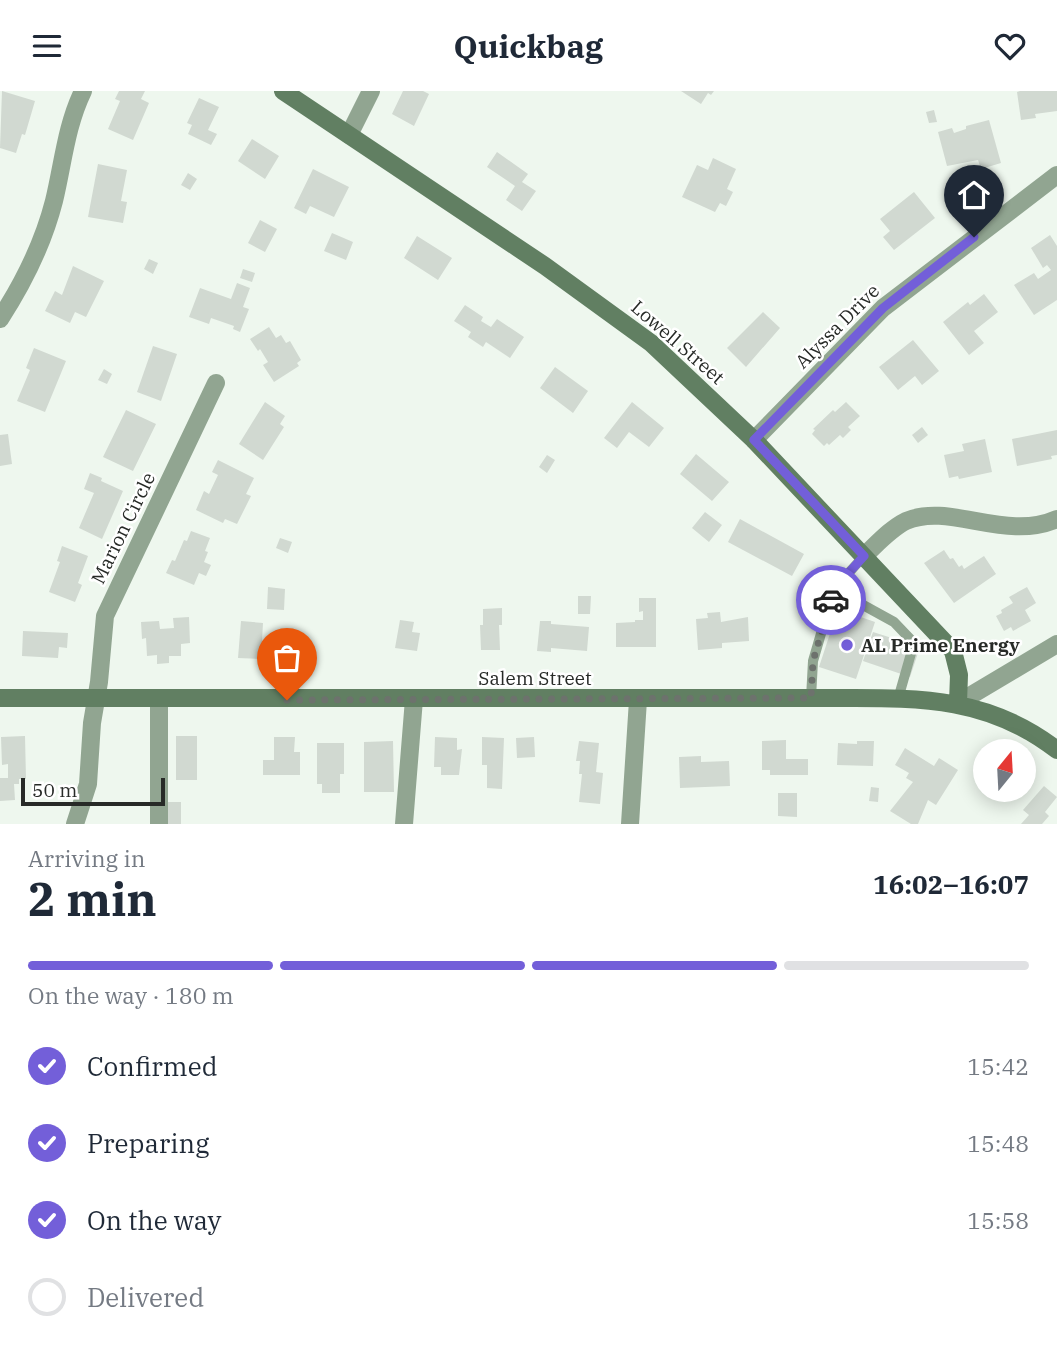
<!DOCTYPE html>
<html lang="en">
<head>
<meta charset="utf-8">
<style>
  :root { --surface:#fff; --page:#f2f2f3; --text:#1f2937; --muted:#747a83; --line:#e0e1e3; --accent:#735fd9 }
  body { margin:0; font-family:"IBM Plex Serif",serif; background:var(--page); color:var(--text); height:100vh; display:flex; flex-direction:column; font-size:26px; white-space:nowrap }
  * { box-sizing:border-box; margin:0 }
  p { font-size:23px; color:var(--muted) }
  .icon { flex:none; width:38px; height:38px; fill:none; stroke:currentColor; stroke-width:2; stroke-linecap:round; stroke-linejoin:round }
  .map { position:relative; height:733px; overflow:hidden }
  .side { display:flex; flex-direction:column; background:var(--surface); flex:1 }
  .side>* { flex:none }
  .needle { width:46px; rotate:18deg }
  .fabs { position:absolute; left:973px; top:648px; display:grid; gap:14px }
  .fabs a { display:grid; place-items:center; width:63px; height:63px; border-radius:50%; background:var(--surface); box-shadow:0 4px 18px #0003; font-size:35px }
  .scale { position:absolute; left:21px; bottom:18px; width:144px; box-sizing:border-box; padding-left:7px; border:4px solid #272a27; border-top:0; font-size:19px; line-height:24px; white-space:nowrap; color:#272a27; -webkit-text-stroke:5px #fff; paint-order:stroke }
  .pin { position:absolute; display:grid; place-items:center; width:60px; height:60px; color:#fff; margin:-72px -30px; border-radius:50% 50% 50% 0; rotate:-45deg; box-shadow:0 0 7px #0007 }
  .pin .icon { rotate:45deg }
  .courier { position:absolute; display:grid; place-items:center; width:70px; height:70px; margin:-35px; border:5px solid #735fd9; border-radius:50%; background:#fff; color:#222; box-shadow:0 2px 9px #0007 }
  .head em { font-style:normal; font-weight:700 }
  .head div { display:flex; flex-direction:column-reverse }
  .head { display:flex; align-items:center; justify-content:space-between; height:119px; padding:0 28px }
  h1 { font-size:46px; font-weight:700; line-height:52px }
  .bar { display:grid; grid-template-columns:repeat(4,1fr); gap:10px 7px; align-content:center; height:84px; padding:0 28px }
  .bar i { height:9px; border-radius:5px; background:var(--line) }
  .bar .on { background:var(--accent) }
  .bar p { grid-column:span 4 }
  ol { padding:0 28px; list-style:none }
  li { display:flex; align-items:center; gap:21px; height:77px }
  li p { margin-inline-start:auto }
  li .icon { padding:7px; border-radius:50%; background:var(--accent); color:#fff; stroke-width:4 }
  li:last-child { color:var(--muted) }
  li i { width:38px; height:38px; border:4px solid var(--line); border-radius:50% }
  header { display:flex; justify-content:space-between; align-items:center; height:91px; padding:0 28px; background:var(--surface); font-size:32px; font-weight:700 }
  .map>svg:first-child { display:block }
</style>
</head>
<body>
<header><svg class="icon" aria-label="menu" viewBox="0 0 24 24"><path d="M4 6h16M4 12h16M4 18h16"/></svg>Quickbag<svg class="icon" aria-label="heart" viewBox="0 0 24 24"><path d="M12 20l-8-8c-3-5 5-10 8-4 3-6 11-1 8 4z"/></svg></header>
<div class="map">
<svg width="1057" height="733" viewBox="0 0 1057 733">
  <rect width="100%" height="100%" fill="#eef7ee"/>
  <path fill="#d1d9d1" d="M2 0 35 10 25 44 22 43 16 62 0 57Z
    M119 0H145L141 8 149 12 133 49 108 38 120 10 115 8Z
    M403 0H423L429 3 414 35 392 23Z
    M681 0H714L711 4 708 2 701 13Z
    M1020 0H1057V20L1035 23 1036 27 1021 29 1017 1Z
    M199 7 219 16 208 39 217 43 211 54 188 43 192 34 187 32Z
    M934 19 937 31 929 32 926 21Z
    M989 29 1001 72 981 78 978 69 947 75 938 41 952 37 954 42 966 38V35Z
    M252 48 279 65 265 88 238 70Z
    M497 61 528 83 522 91 536 100 522 120 506 109 515 95 487 76Z
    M713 67 736 78 727 98 733 101 726 115 720 112 715 121 682 106 697 74 708 79Z
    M98 73 127 79 121 110 127 111 123 132 88 126Z
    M313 78 349 96 334 126 310 115 306 123 294 117Z
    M188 82 197 88 190 99 181 94Z
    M914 101 935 127 894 159 883 146 890 140 880 128Z
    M260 129 277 138 265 161 248 152Z
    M332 142 353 151 346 169 324 160Z
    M1050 144 1057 155V209L1034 224 1014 194 1034 182 1038 188 1051 179 1047 174 1043 177 1031 157Z
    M417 145 452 167 438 189 404 167Z
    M149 168 158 172 153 183 144 178Z
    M73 175 104 190 86 226 75 221 70 232 45 220 55 200 62 204Z
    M243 178 255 182 252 191 240 187Z
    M237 192 250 197 243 216 249 218 240 241 233 238 234 235 211 227 209 233 189 226 200 197 231 208Z
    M984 203 998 221 974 240 984 252 969 264 943 231 968 211 970 214Z
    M465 214 483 226 481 230 491 236 497 228 524 246 510 267 486 251 483 256 468 246 471 241 454 230Z
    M763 221 780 237 746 276 727 257Z
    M269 236 276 247 281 244 286 252 290 250 301 269 297 272 299 275 274 291 263 274 268 271 260 258 258 260 250 248Z
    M913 249 939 280 922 294 915 285 898 299 879 276Z
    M153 255 177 263 161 310 137 301Z
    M34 257 66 270 45 321 17 310 30 279 26 277Z
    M555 276 588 300 573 322 540 297Z
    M104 278 112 283 107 293 98 289Z
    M265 311 285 325 280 333 284 336 263 369 239 353Z
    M632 311 664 337 649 356 629 341 617 357 604 347Z
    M846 311 860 325 848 336 851 339 843 347 840 344 829 354 827 352 824 355 812 343 815 339 813 338 833 319 835 321Z
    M126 319 156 333 133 380 103 366Z
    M922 336 928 344 918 352 912 344Z
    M1057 339V364L1051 365 1052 368 1017 375 1012 348Z
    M8 343 12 373 0 375V344Z
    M985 348 992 381 959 388 958 385 949 387 944 364 964 360 962 353Z
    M696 363 729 391 712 410 680 383Z
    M547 364 555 369 547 382 539 376Z
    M218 369 254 387 246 403 251 405 237 433 225 428 223 432 196 419 204 400 209 403 218 384 212 381Z
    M90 382 102 387 101 390 123 400 102 448 79 437 94 402 84 398Z
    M705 421 722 434 709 451 692 437Z
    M740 428 804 463 792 485 728 451Z
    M191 440 210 447 205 460 208 461 204 471 211 474 206 485 199 482 194 494 166 482 172 469 175 470 184 449 187 450Z
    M280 447 292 451 288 462 276 457Z
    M62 455 88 465 78 492 82 494 75 511 49 501 60 471 57 470Z
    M944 459 950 468 953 467 959 476 962 474 964 478 984 465 996 483 954 512 924 472Z
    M268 496 285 498 284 519 267 518Z
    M1027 496 1036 512 1025 519 1031 530 1013 540 1011 536 1004 540 996 525 1002 522 1001 519 1013 512 1009 506Z
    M578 505H591L590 523H578Z
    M639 507H656V556H616V532L635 531V529H643V520L639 521Z
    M502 517V534H499L500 559H481L480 534H483V518Z
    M838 518 875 531 856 588 819 576Z
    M720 521 721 531 748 526 749 550 722 552V557L698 559 696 528 708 527 707 522Z
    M189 526 190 552 181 553V565H169V572L157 573V564L147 565 146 547 142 548 141 531 159 530 160 538 174 537 173 527Z
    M400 529 414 531 412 541 420 542 417 560 395 557Z
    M241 530 263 532 261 568 238 567Z
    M540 530H551V533L589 536 587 560 551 557V561L537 560Z
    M23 540 68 542 67 557 59 556 58 567 22 565Z
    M873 541 920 556 910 586 863 570Z
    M25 645 26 688H19V693H14L15 709 0 710V687H8V673L2 674 1 646Z
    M176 645H197V689H176Z
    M274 646H295L294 661H300V684H263V669H274Z
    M435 646 457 647V659L462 658 459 684H441V676H434Z
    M482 646 504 647 502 698 487 697V674H482Z
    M534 646 535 666 517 667 516 647Z
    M786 649V668H808V684H770V679H762V650Z
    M393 650 394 701H364V651Z
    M579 650 599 652 596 681 603 682 600 713 579 711 582 683H579L580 670H576Z
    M857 650H874L873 675 837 674 838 652 857 653Z
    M317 652H344V683H340V702H322V693H317Z
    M905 657 934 675 939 667 958 679 936 714 928 709 918 733H911L890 720 913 691 906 687 909 682 895 674Z
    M701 665V671L729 670 730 695 680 697 679 666Z
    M1044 695 1057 706 1045 721 1049 725 1042 733H1021L1029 724 1023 719Z
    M871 696 879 697 878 711 869 710Z
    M778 702H797V726L778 725Z
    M168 711H181V733H168Z"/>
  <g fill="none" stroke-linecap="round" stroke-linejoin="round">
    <path stroke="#91a591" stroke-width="10" d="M834 498 894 531 914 552 898 608
      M811 607 813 570 834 498 864 465"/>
    <path stroke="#91a591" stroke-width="18" d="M349 44 371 0
      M0 228C24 191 43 153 54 110 63 73 66 35 83 0
      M754 349 883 217 1057 84
      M864 465C877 453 890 438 906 430 950 411 1005 451 1057 428
      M958 612 1057 553
      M75 733 88 693 92 632 99 591 105 525 216 292
      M159 733V609
      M404 733 414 608
      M630 733 638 609"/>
    <path stroke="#617f62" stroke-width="18" d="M283 0 545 175 651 252 754 349 953 560 959 584 958 612
      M0 607H811C902 608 980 599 1057 659"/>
  </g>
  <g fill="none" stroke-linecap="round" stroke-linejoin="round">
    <path stroke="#6d726d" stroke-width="7" stroke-dasharray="0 12.6" d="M287 609 811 607 813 570 831 509"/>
    <path stroke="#735fd9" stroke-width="9" d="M831 509 834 498 864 465 754 349 883 217 974 146"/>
  </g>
  <circle fill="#735fd9" stroke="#fff" stroke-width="2.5" cx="847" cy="554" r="7"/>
  <g text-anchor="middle" stroke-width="5" stroke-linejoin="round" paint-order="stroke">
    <g font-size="19" fill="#272a27" stroke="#fff">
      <text transform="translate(837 235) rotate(-45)" y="7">Alyssa Drive</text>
      <text transform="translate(678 251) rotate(41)" y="7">Lowell Street</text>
      <text transform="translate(123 437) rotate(-64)" y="7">Marion Circle</text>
      <text x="535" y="594">Salem Street</text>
    </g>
    <g font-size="19" font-weight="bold" fill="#272a27" stroke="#fff" text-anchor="start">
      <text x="861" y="561">AL Prime Energy</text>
    </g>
  </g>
</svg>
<div class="fabs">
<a><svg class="needle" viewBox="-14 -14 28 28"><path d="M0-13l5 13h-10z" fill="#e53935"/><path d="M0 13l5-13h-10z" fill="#747a83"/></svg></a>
</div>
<div class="scale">50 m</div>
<div class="pin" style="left:287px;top:609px;background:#ea580c"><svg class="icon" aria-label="bag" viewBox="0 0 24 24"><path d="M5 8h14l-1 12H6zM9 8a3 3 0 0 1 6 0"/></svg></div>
<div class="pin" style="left:974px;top:146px;background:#1f2937"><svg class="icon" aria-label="home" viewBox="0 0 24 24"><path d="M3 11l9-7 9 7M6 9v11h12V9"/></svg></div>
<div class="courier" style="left:831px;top:509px"><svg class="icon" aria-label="car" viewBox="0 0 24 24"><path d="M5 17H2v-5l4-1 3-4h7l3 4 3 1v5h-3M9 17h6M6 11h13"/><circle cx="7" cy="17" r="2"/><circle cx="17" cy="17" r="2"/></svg></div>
</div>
<section class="side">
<div class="head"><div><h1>2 min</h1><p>Arriving in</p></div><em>16:02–16:07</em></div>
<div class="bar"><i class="on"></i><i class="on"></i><i class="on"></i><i></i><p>On the way · 180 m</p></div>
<ol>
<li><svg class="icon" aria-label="check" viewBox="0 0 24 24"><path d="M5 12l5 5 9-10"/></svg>Confirmed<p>15:42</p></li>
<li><svg class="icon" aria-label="check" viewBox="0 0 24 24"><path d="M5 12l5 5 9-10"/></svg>Preparing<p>15:48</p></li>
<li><svg class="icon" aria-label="check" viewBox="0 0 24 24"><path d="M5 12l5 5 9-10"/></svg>On the way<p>15:58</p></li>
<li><i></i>Delivered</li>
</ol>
</section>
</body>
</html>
